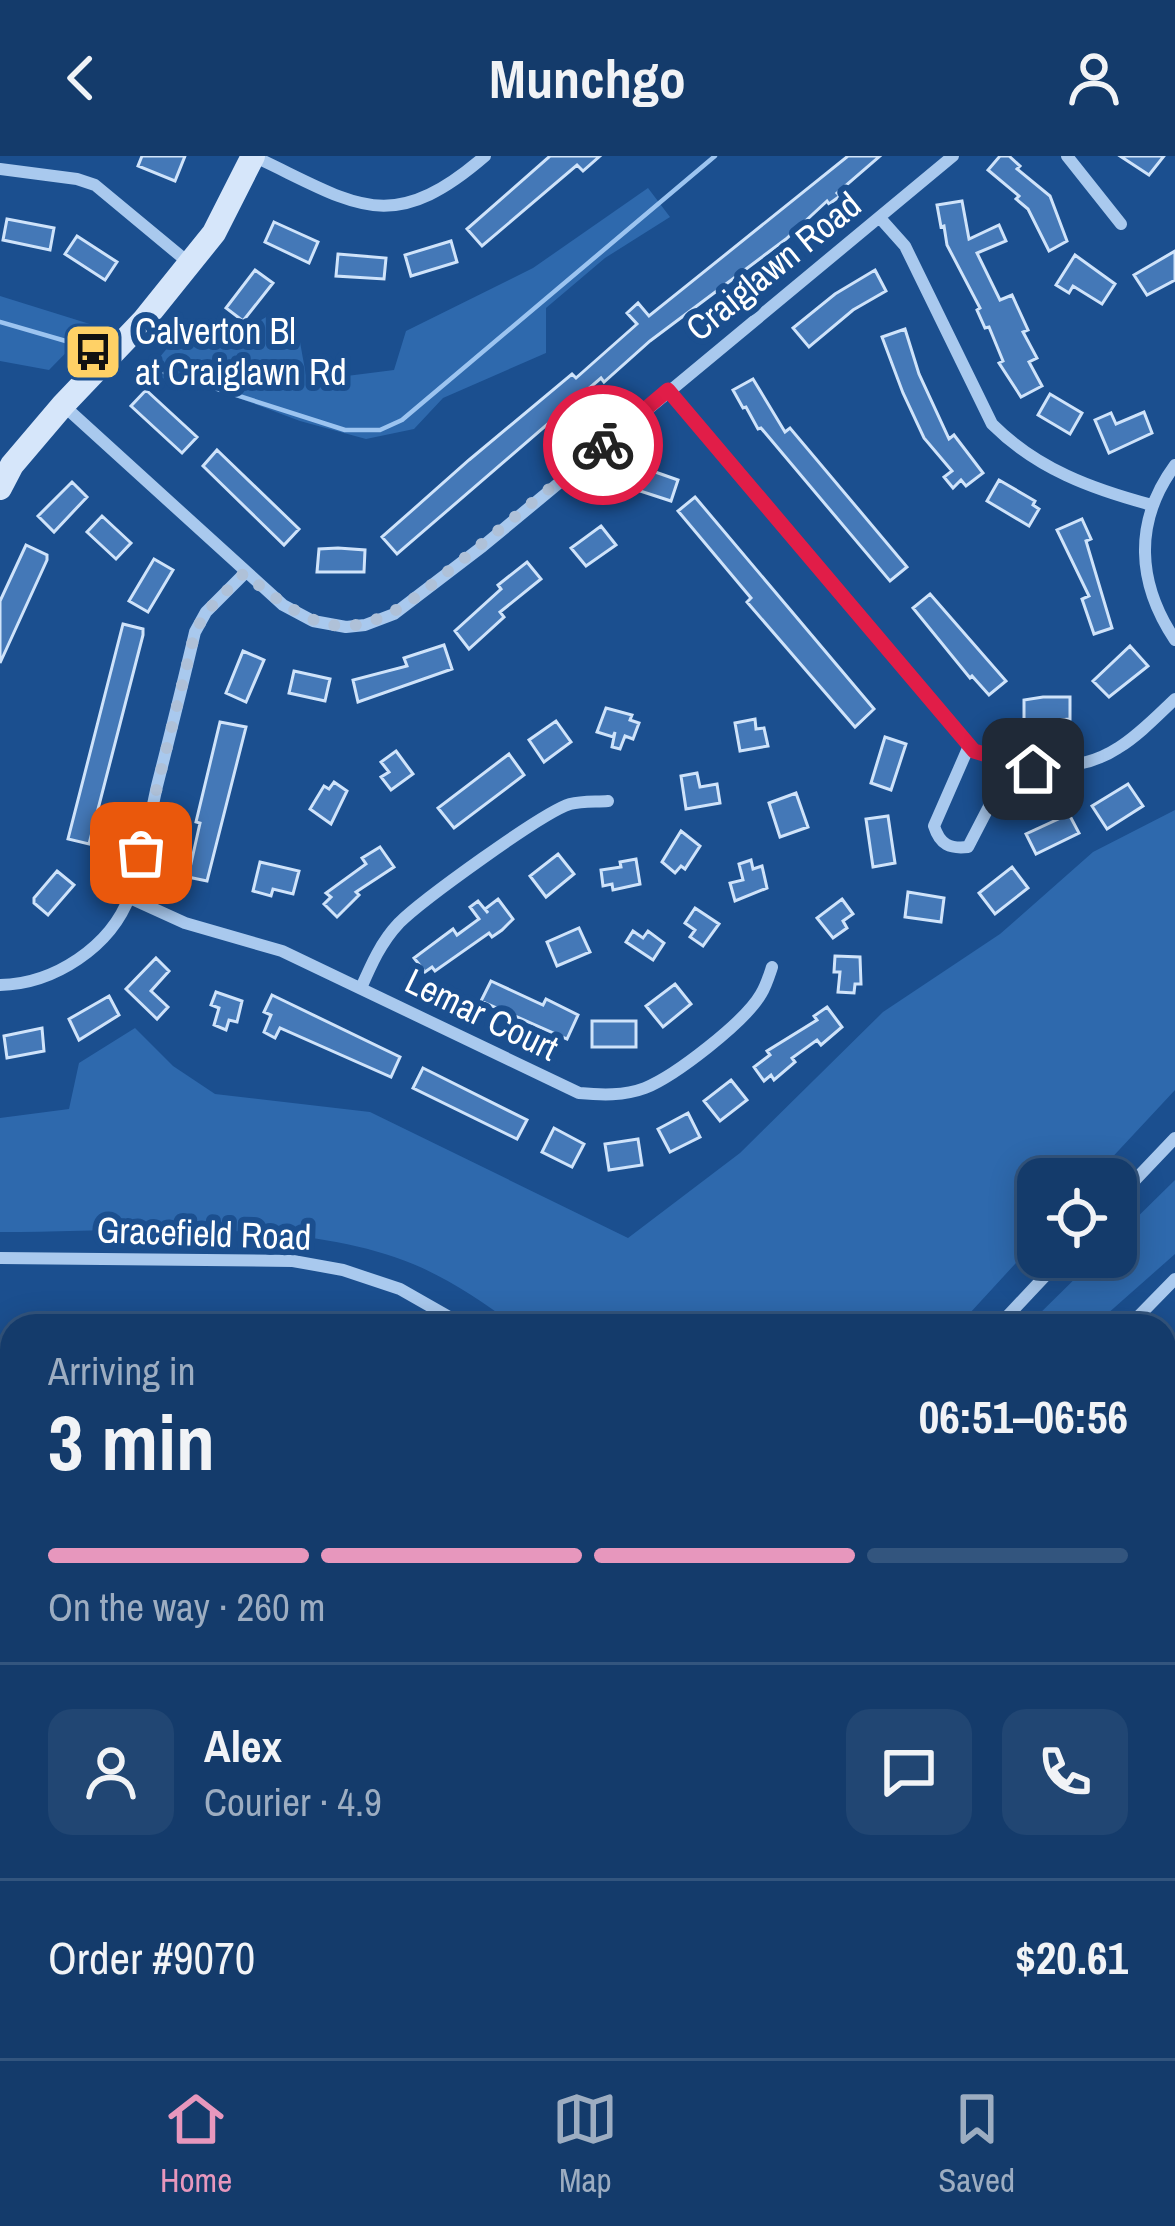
<!DOCTYPE html>
<html lang="en">
<head>
<meta charset="utf-8">
<style>
  :root { --surface:#143b6b; --page:#214673; --text:#f1f3f6; --muted:#9dadc1; --line:#33557e; --accent:#e797bd }
  body { margin:0; font-family:"Archivo Narrow",sans-serif; background:var(--page); color:var(--text); height:100vh; display:flex; flex-direction:column; font-size:45px; white-space:nowrap }
  * { box-sizing:border-box; margin:0 }
  p { font-size:39px; color:var(--muted) }
  .icon { flex:none; width:66px; height:66px; fill:none; stroke:currentColor; stroke-width:2; stroke-linecap:round; stroke-linejoin:round }
  .map { position:relative; flex:1; overflow:hidden }
  .sheet { position:absolute; left:0px; top:1158px; width:1176px; height:744px; display:flex; flex-direction:column; background:var(--surface); border-radius:36px 36px 0 0; box-shadow:0 6px 30px #0003,0 0 0 3px var(--line) }
  .sheet>* { flex:none }
  .controls { position:absolute; left:1017px; top:1002px; display:grid; gap:24px }
  .controls a { display:grid; place-items:center; width:120px; height:120px; border-radius:24px; background:var(--surface); box-shadow:0 6px 30px #0003,0 0 0 3px var(--line); font-size:60px }
  .pin { position:absolute; display:grid; place-items:center; width:102px; height:102px; color:#fff; margin:-51px; border-radius:24px; box-shadow:0 6px 18px #0006 }
  .courier { position:absolute; display:grid; place-items:center; width:120px; height:120px; margin:-60px; border:9px solid #e11d48; border-radius:50%; background:#fff; color:#222; box-shadow:0 3px 15px #0007 }
  .summary em { font-style:normal; font-weight:700 }
  .summary div { display:flex; flex-direction:column-reverse }
  .summary { display:flex; align-items:center; justify-content:space-between; height:204px; padding:0 48px }
  h1 { font-size:78px; font-weight:700; line-height:90px }
  .bar { display:grid; grid-template-columns:repeat(4,1fr); gap:18px 12px; align-content:center; height:144px; padding:0 48px }
  .bar i { height:15px; border-radius:9px; background:var(--line) }
  .bar .current { background:var(--accent) }
  .bar p { grid-column:span 4 }
  .line { display:flex; align-items:center; gap:30px; padding:0 48px; border-top:3px solid var(--line) }
  .line div { flex:1 }
  .round { display:grid; place-items:center; flex:none; width:126px; height:126px; border-radius:24px; background:var(--page) }
  header { display:flex; justify-content:space-between; align-items:center; height:156px; padding:0 48px; background:var(--surface); font-size:54px; font-weight:700 }
  .tabs { display:flex; justify-content:space-around; align-items:center; height:168px; border-top:3px solid var(--line); background:var(--surface); font-size:33px; color:var(--muted) }
  .tabs a { display:grid; justify-items:center; gap:6px }
  .tabs .current { color:var(--accent) }
  .map>svg:first-child { display:block }
</style>
</head>
<body>
<header><svg class="icon" aria-label="back" viewBox="0 0 24 24"><path d="M15 5l-7 7 7 7"/></svg>Munchgo<svg class="icon" aria-label="person" viewBox="0 0 24 24"><circle cx="12" cy="8" r="4"/><path d="M4 21q1-7 8-7t8 7"/></svg></header>
<div class="map">
<svg width="1175" height="1902" viewBox="0 0 1175 1902">
  <rect width="100%" height="100%" fill="#1b4f8f"/>
  <path fill="#2e69ad" d="M648 32 670 61 605 102 546 152V197L443 242 414 273 366 283 300 265 217 234 143 221 180 177 231 182 273 157 300 186 307 225 394 214 406 175 533 112Z
    M0 140 93 169 49 214 0 205Z
    M1175 654V934L1092 1023H1038V1083L958 1170H515C484 1146 449 1123 413 1108 296 1060 126 1076 0 1076V962L69 953 79 907 135 872 173 910 215 938 370 956 628 1082 740 997 883 856 1000 778 1093 696Z
    M1175 1024V1098L1106 1159 1100 1170H1027L1097 1101H1116V1082Z"/>
  <g fill="none" stroke-linecap="round" stroke-linejoin="round">
    <path stroke="#9cc4f0" stroke-width="4.5" d="M0 166 76 188
      M155 213 345 274H380L402 264 715 0"/>
  </g>
  <path fill="#4478b7" stroke="#cfe3fa" stroke-width="3" d="M142 0H185L175 25 138 10Z
    M550 0H600L583 15 577 9 482 90 467 73Z
    M848 0H880L837 37 840 40 829 48 827 45 786 83 650 185 604 226 601 222 397 398 382 381 469 304 572 218 576 222 637 168 627 157 638 147 649 160Z
    M1000 0H1009L1020 10 1017 13 1050 40 1067 85 1049 95 1028 53 1016 43 1019 40 988 14Z
    M1120 0H1164L1149 19Z
    M962 45 969 83 999 69 1006 85 977 97 1000 144 1012 139 1028 174 1023 176 1037 202 1029 206 1042 230 1021 241 999 207 1003 205 989 171 985 172 977 154 980 152 947 89 944 70 941 71 937 49Z
    M7 63 54 72 50 94 3 84Z
    M274 66 318 86 309 107 265 86Z
    M77 80 117 106 105 124 65 98Z
    M451 85 457 106 411 120 405 99Z
    M1175 95V124L1147 139 1134 119Z
    M338 98 386 102 384 123 336 120Z
    M1075 99 1115 128 1102 148 1073 130 1069 137 1056 129Z
    M255 114 273 127 243 165 226 152Z
    M875 114 886 135 853 154 809 191 793 172 835 138Z
    M905 173 919 218 949 283 954 279 983 317 966 330 961 324 953 332 944 321 952 315 924 282 903 237 882 181Z
    M753 223 785 276 790 272 907 411 890 425 761 272 758 273 746 251 743 252 733 234Z
    M146 234 197 281 182 297 131 250Z
    M1050 238 1082 257 1070 278 1038 259Z
    M1144 256 1152 277 1109 297 1095 264 1111 257 1116 268Z
    M217 294 299 373 284 389 203 310Z
    M641 311 678 324 671 345 634 333Z
    M999 324 1035 345 1033 349 1039 353 1029 370 987 345Z
    M72 326 87 341 54 376 38 360Z
    M695 341 874 553 855 571 747 446 751 442 678 355Z
    M102 360 131 387 116 403 87 376Z
    M1082 363 1091 383 1086 385 1112 472 1094 478 1082 443 1089 440 1057 374Z
    M601 370 616 389 586 410 571 392Z
    M26 389 47 399V404L0 507V445Z
    M338 392 365 394 364 416H317L319 393Z
    M154 403 173 414 148 456 129 445Z
    M527 406 541 423 500 456 504 461 469 493 455 475 501 433 498 429Z
    M930 438 1006 525 989 539 972 520 970 522 913 452Z
    M123 468 143 473V479L89 688 68 683Z
    M444 489 452 513 358 546 353 524 407 510 404 502Z
    M1130 490 1148 510 1109 541 1093 525Z
    M243 495 264 504 246 546 226 537Z
    M294 515 330 523 325 545 289 537Z
    M1043 541H1070V563L1024 567V544Z
    M606 552 632 559 630 564 639 567 633 583 625 580 620 593 612 591 615 576 613 581 597 576Z
    M755 563 756 573 764 572 768 590 740 595 735 567Z
    M556 565 571 586 544 606 529 584Z
    M220 566 246 571 207 725 188 721 200 667 196 666Z
    M885 581 906 588 891 634 871 627Z
    M396 595 413 618 391 634 381 621 389 616 381 606Z
    M509 598 524 619 454 672 438 652Z
    M697 617 700 631 717 628 720 647 686 653 681 620Z
    M334 626 347 635 331 668 310 653 324 630 329 633Z
    M1128 628 1143 650 1107 673 1092 650Z
    M796 637 808 671 780 681 769 647Z
    M888 660 895 707 873 711 866 663Z
    M1065 660H1070L1079 677 1036 698 1026 678Z
    M681 675 700 690 685 713 681 710 675 717 662 706Z
    M380 691 394 711 356 736 359 739 337 761 324 748 331 741 326 737 366 708 362 702Z
    M558 698 574 718 546 741 530 720Z
    M636 703 640 728 613 734 612 728 603 730 601 714 621 711 620 706Z
    M751 704 753 713 762 710 767 732 735 745 730 727 743 724 739 708Z
    M260 706 299 715 293 738 273 733 271 740 253 735Z
    M1012 711 1028 732 995 758 979 737Z
    M57 715 74 729 48 759 34 747V742Z
    M908 736 944 742 941 766 905 761Z
    M498 743 513 763 502 774 492 781 489 777 435 815 432 811 425 816 414 802 453 773 457 779 479 763 470 751 478 745 488 757 485 753Z
    M842 743 853 758 843 765 847 772 833 782 817 762Z
    M695 752 719 768 703 790 690 781 695 774 685 767Z
    M579 772 590 796 557 810 547 786Z
    M633 775 643 782 648 775 664 787 653 804 626 786Z
    M835 800 860 801 861 828H855L854 837 838 836 840 816H834Z
    M156 802 169 815 151 835 168 851 157 863 126 833Z
    M491 825 543 849 546 843 578 859 567 883 481 845Z
    M675 828 691 848 663 871 646 850Z
    M216 836 242 845 237 866 229 864 226 874 214 869 219 852 211 849Z
    M272 839 400 901 391 921 280 872 275 882 264 876 271 859 264 856Z
    M109 840 119 859 79 884 69 863Z
    M827 851 842 871 821 889 817 884 792 902 795 906 774 924 771 919 764 925 754 911 770 899 767 895 817 864 814 860Z
    M592 865H636V891H592Z
    M42 872 44 895 7 902 4 880Z
    M423 912 527 964 517 983 413 932Z
    M731 924 747 944 720 965 704 945Z
    M688 957 700 981 670 996 658 973Z
    M554 972 584 988 572 1011 542 996Z
    M638 983 642 1009 609 1014 605 988Z"/>
  <g fill="none" stroke-linecap="round" stroke-linejoin="round">
    <path stroke="#a9c9ee" stroke-width="12" d="M253 0C354 47 389 83 485 0
      M1067 0 1121 68
      M0 13 77 23 95 29 189 107
      M880 62 905 90 992 268C1037 313 1092 333 1152 349
      M668 234 974 595C1017 614 1077 619 1118 592 1139 579 1157 560 1175 543
      M63 249 283 449 313 465 346 471 365 469 394 458 483 390 953 0
      M1175 309C1133 366 1137 427 1175 484
      M969 590 934 670C940 689 950 693 968 691L1011 608
      M130 742 185 767 282 795 579 937C601 939 624 940 645 932 675 920 745 866 761 838 766 830 769 820 772 811
      M0 829C54 828 111 791 130 739 143 705 149 665 157 630 170 579 183 527 195 476L206 456 245 417
      M361 832C371 809 381 786 399 767 421 745 543 656 570 648 582 645 596 646 608 645
      M1116 1044 1175 982
      M0 1102 293 1105 343 1114 400 1133 465 1170
      M998 1170 1063 1101
      M1129 1170 1175 1123
      M0 1262 12 1257
      M0 1518 12 1512
      M1164 1558 1175 1566
      M0 1612H12
      M1164 1699 1175 1708"/>
    <path stroke="#d6e6fa" stroke-width="24" d="M0 332 12 309 63 249 144 164 214 77 253 0
      M625 1902 627 1890"/>
    <path stroke="#f0f6ff" stroke-width="27" d="M0 1789 12 1790
      M769 1890 847 1902"/>
  </g>
  <g fill="none" stroke-linecap="round" stroke-linejoin="round">
    <path stroke="#afc1d8" stroke-width="12" stroke-dasharray="0 21.6" d="M141 697 195 476 206 456 244 417C312 473 348 493 424 435L603 289"/>
    <path stroke="#e11d48" stroke-width="15" d="M603 289 668 234 974 595 1033 613"/>
  </g>
  <defs>
    <g id="bus-square" transform="scale(3)"><rect x="-9" y="-9" width="18" height="18" rx="4" fill="#ffd166" stroke="#1b4f8f"/><path d="M-5-6H5V4H4V6H2V4H-2V6H-4V4H-5ZM-3.5-4V0h7V-4ZM-3.5 1.2v1.5H-2V1.2ZM2 1.2v1.5H3.5V1.2Z" fill="#111"/></g>
  </defs>
  <g fill-rule="evenodd">
    <use href="#bus-square" x="93" y="196"/>
  </g>
  <g text-anchor="middle" stroke-width="12" stroke-linejoin="round" paint-order="stroke">
    <g font-size="36" fill="#fff" stroke="#1b4f8f">
      <text transform="translate(773 110) rotate(-39)" y="13">Craiglawn Road</text>
      <text transform="translate(482 858) rotate(26)" y="13">Lemar Court</text>
      <text transform="translate(204 1077) rotate(2)" y="13">Gracefield Road</text>
    </g>
    <g font-size="36" fill="#fff" stroke="#1b4f8f" text-anchor="start">
      <text x="135" y="188">Calverton Bl<tspan x="135" dy="41">at Craiglawn Rd</tspan></text>
    </g>
  </g>
</svg>
<div class="controls">
<a><svg class="icon" aria-label="locate" viewBox="0 0 24 24"><circle cx="12" cy="12" r="6"/><path d="M12 2v4M12 18v4M2 12h4M18 12h4"/></svg></a>
</div>
<div class="pin" style="left:141px;top:697px;background:#ea580c"><svg class="icon" aria-label="bag" viewBox="0 0 24 24"><path d="M5 8h14l-1 12H6zM9 8a3 3 0 0 1 6 0"/></svg></div>
<div class="pin" style="left:1033px;top:613px;background:#1f2937"><svg class="icon" aria-label="home" viewBox="0 0 24 24"><path d="M3 11l9-7 9 7M6 9v11h12V9"/></svg></div>
<div class="courier" style="left:603px;top:289px"><svg class="icon" aria-label="bike" viewBox="0 0 24 24"><circle cx="6" cy="16" r="4"/><circle cx="18" cy="16" r="4"/><path d="M6 16l4-8h5l3 8M10 8l3 8H6M13 5h3"/></svg></div>
<section class="sheet">
<div class="summary"><div><h1>3 min</h1><p>Arriving in</p></div><em>06:51–06:56</em></div>
<div class="bar"><i class="current"></i><i class="current"></i><i class="current"></i><i></i><p>On the way · 260 m</p></div>
<div class="line" style="height:216px"><a class="round"><svg class="icon" aria-label="person" viewBox="0 0 24 24"><circle cx="12" cy="8" r="4"/><path d="M4 21q1-7 8-7t8 7"/></svg></a><div><b>Alex</b><p>Courier · 4.9</p></div><a class="round"><svg class="icon" aria-label="chat" viewBox="0 0 24 24"><path d="M4 5h16v11H9l-5 4z"/></svg></a><a class="round"><svg class="icon" aria-label="phone" viewBox="0 0 24 24"><path d="M5 4h4l2 5-3 2q2 4 5 5l2-3 5 2v4C11 20 4 13 5 4z"/></svg></a></div>
<div class="line" style="height:156px"><div>Order #9070</div><b>$20.61</b></div>
</section>
</div>
<nav class="tabs">
<a class="current"><svg class="icon" aria-label="home" viewBox="0 0 24 24"><path d="M3 11l9-7 9 7M6 9v11h12V9"/></svg>Home</a>
<a><svg class="icon" aria-label="map" viewBox="0 0 24 24"><path d="M3 6l6-2 6 2 6-2v14l-6 2-6-2-6 2zM9 4v14M15 6v14"/></svg>Map</a>
<a><svg class="icon" aria-label="saved" viewBox="0 0 24 24"><path d="M7 4h10v16l-5-4-5 4z"/></svg>Saved</a>
</nav>
</body>
</html>
